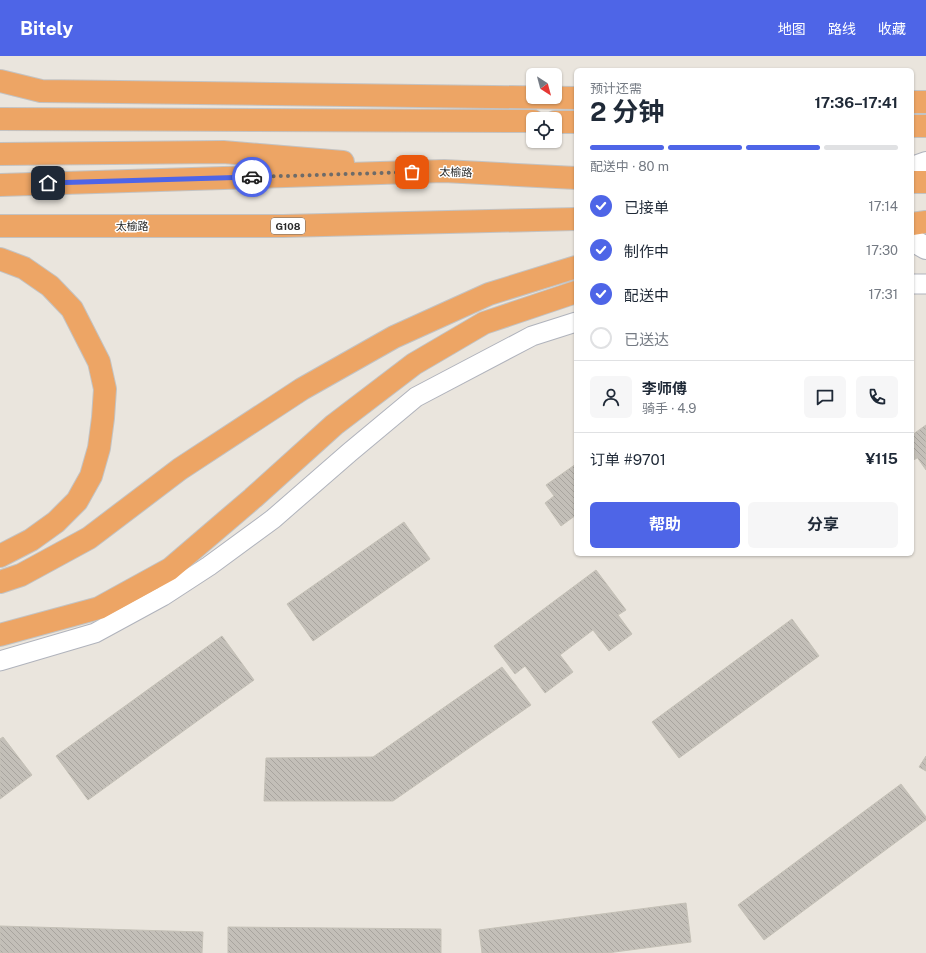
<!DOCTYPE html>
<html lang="zh">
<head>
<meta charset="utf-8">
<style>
  :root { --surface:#fff; --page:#f6f6f7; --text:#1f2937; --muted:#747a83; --line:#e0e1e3; --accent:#4e65e7 }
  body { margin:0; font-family:"Public Sans","Noto Sans SC",sans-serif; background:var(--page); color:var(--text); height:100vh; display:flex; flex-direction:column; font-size:15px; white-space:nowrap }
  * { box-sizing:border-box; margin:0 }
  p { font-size:13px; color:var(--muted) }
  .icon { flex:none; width:22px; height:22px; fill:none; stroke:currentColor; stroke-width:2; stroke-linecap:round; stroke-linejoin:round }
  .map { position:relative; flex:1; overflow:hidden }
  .panel { position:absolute; left:574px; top:12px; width:340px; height:488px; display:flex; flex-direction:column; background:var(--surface); border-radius:6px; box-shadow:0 1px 3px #0004 }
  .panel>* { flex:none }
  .needle { width:26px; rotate:144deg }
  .controls { position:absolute; left:526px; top:12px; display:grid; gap:8px }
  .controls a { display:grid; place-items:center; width:36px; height:36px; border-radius:6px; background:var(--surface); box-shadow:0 1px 3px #0004; font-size:20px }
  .pin { position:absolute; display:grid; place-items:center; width:34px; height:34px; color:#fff; margin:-17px; border-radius:8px; box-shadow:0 2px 6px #0006 }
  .courier { position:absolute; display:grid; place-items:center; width:40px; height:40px; margin:-20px; border:3px solid #4e65e7; border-radius:50%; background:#fff; color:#222; box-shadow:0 1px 5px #0007 }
  .overview em { font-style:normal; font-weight:700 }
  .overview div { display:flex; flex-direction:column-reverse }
  .overview { display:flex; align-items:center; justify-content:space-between; height:68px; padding:0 16px }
  h1 { font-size:26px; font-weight:700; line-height:30px }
  .bar { display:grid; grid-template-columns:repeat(4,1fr); gap:6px 4px; align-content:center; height:48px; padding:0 16px }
  .bar i { height:5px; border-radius:3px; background:var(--line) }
  .bar .on { background:var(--accent) }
  .bar p { grid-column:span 4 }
  .line { display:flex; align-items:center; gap:10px; padding:0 16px; border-top:1px solid var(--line) }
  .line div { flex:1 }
  .round { display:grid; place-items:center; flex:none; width:42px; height:42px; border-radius:6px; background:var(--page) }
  ol { padding:0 16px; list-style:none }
  li { display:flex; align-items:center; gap:12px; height:44px }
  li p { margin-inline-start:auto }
  li .icon { padding:4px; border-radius:50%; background:var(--accent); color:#fff; stroke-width:4 }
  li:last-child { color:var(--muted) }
  li i { width:22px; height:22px; border:2px solid var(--line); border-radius:50% }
  .action { display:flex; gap:8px; margin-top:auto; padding:8px 16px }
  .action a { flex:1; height:46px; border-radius:6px; background:var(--accent); color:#fff; font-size:16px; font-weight:700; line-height:46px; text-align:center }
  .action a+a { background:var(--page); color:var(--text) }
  header { display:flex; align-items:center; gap:24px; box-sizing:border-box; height:56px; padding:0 20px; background:var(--accent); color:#fff }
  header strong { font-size:19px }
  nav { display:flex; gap:22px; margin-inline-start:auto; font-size:14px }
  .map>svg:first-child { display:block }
</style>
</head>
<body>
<header>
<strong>Bitely</strong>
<nav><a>地图</a><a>路线</a><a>收藏</a></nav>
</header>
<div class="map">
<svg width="926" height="897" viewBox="0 0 926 897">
  <defs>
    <pattern id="building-back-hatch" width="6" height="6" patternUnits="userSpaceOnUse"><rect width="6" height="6" fill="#c3bfb8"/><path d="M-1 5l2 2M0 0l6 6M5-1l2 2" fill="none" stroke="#a8a49e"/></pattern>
  </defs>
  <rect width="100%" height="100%" fill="#eae5dd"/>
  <path fill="url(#building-back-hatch)" stroke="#c5c1b7" d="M926 369V414L912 394V379Z
    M912 394 917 402 912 405Z
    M576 408V459L561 470 545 447 554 440 546 429Z
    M404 466 430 503 313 585 287 548Z
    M596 514 626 554 618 559 632 578 609 595 593 574 560 599 573 616 545 637 525 610 515 618 494 590Z
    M792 563 819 600 679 702 652 666Z
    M222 580 254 624 88 744 56 700Z
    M502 611 531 649 393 745H264L266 702 373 701Z
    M3 681 32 719 0 743V683Z
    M926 700V715L919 711Z
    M901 728 926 761V764L764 884 738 849Z
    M686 847 691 886 607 897H482L479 874Z
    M0 870 203 876 202 897H0Z
    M228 871 441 873V897H228Z"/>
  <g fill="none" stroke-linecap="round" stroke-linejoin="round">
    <g stroke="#b0b3bc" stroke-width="21">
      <path id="street" d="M912 228H926
        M0 605 95 577 163 540 209 510 273 463 350 396 416 341 532 280 576 266"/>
    </g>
    <g stroke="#b0b3bc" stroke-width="24">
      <path id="secondary" d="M912 112 926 107
        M912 184 926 192"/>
    </g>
    <g stroke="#c3c3c3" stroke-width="24">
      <path id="highway" d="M0 25 41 35 576 42
        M912 46H926
        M0 63 533 65
        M555 66H576
        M912 70H926
        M0 98 223 96 343 106
        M912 126H926
        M0 129 444 115 576 122
        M912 168 926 166
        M0 170H283L576 163
        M0 203 24 212 50 230 72 253 99 306 105 333 103 362 99 392 91 420 77 445 56 466 31 484 0 500
        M0 526 21 519 89 482 180 413 302 333 394 281 489 238 576 211
        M0 579 99 552 170 513 253 442 334 369 414 308 484 267 576 236"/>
    </g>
    <use href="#street" stroke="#fff" stroke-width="19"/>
    <use href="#secondary" stroke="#fff" stroke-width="22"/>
    <use href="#highway" stroke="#eda565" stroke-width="22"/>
  </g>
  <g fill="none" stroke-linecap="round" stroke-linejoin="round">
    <path stroke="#6d6b69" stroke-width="4" stroke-dasharray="0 7.2" d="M252 121 412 116"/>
    <path stroke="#4e65e7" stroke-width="5" d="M48 127 252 121"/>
  </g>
  <g text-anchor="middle" stroke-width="3" stroke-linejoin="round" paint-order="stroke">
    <rect fill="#fff" stroke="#6a6a6a" stroke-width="1" x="271" y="162" width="34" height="16" rx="3"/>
    <g font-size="10" font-weight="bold" fill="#2a2a2a">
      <text x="288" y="174">G108</text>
    </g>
    <g font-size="11" fill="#2a2a2a" stroke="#fff">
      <text transform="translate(456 116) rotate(2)" y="4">太榆路</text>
      <text x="132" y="174">太榆路</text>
    </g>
  </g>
</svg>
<div class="controls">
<a><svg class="needle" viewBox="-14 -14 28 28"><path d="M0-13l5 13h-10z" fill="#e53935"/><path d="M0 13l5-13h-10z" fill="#747a83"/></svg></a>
<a><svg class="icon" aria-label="locate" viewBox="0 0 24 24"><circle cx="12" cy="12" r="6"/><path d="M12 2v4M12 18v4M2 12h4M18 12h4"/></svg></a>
</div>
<div class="pin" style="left:412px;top:116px;background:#ea580c"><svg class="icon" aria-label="bag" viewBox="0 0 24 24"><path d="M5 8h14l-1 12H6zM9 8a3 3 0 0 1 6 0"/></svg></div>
<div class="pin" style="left:48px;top:127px;background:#1f2937"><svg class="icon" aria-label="home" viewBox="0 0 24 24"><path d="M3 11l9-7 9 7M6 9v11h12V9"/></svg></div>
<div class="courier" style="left:252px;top:121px"><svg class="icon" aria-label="car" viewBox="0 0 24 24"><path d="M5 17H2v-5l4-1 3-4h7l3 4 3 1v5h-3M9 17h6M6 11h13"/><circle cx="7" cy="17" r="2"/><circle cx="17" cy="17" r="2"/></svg></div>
<section class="panel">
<div class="overview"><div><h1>2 分钟</h1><p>预计还需</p></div><em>17:36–17:41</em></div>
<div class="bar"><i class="on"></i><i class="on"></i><i class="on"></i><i></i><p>配送中 · 80 m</p></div>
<ol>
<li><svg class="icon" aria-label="check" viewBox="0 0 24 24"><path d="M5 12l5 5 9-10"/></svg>已接单<p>17:14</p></li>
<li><svg class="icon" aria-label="check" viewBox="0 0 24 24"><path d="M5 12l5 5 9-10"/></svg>制作中<p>17:30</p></li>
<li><svg class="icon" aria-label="check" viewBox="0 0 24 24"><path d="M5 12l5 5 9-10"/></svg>配送中<p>17:31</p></li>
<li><i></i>已送达</li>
</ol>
<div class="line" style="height:72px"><a class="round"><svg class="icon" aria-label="person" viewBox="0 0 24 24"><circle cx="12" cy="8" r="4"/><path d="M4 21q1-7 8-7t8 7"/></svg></a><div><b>李师傅</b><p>骑手 · 4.9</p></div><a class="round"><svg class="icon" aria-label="chat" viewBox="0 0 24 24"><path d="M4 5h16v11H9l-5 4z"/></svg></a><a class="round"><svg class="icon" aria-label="phone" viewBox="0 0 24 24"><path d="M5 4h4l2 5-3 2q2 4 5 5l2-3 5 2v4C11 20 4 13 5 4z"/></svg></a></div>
<div class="line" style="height:52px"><div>订单 #9701</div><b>¥115</b></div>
<div class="action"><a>帮助</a><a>分享</a></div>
</section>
</div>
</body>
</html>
